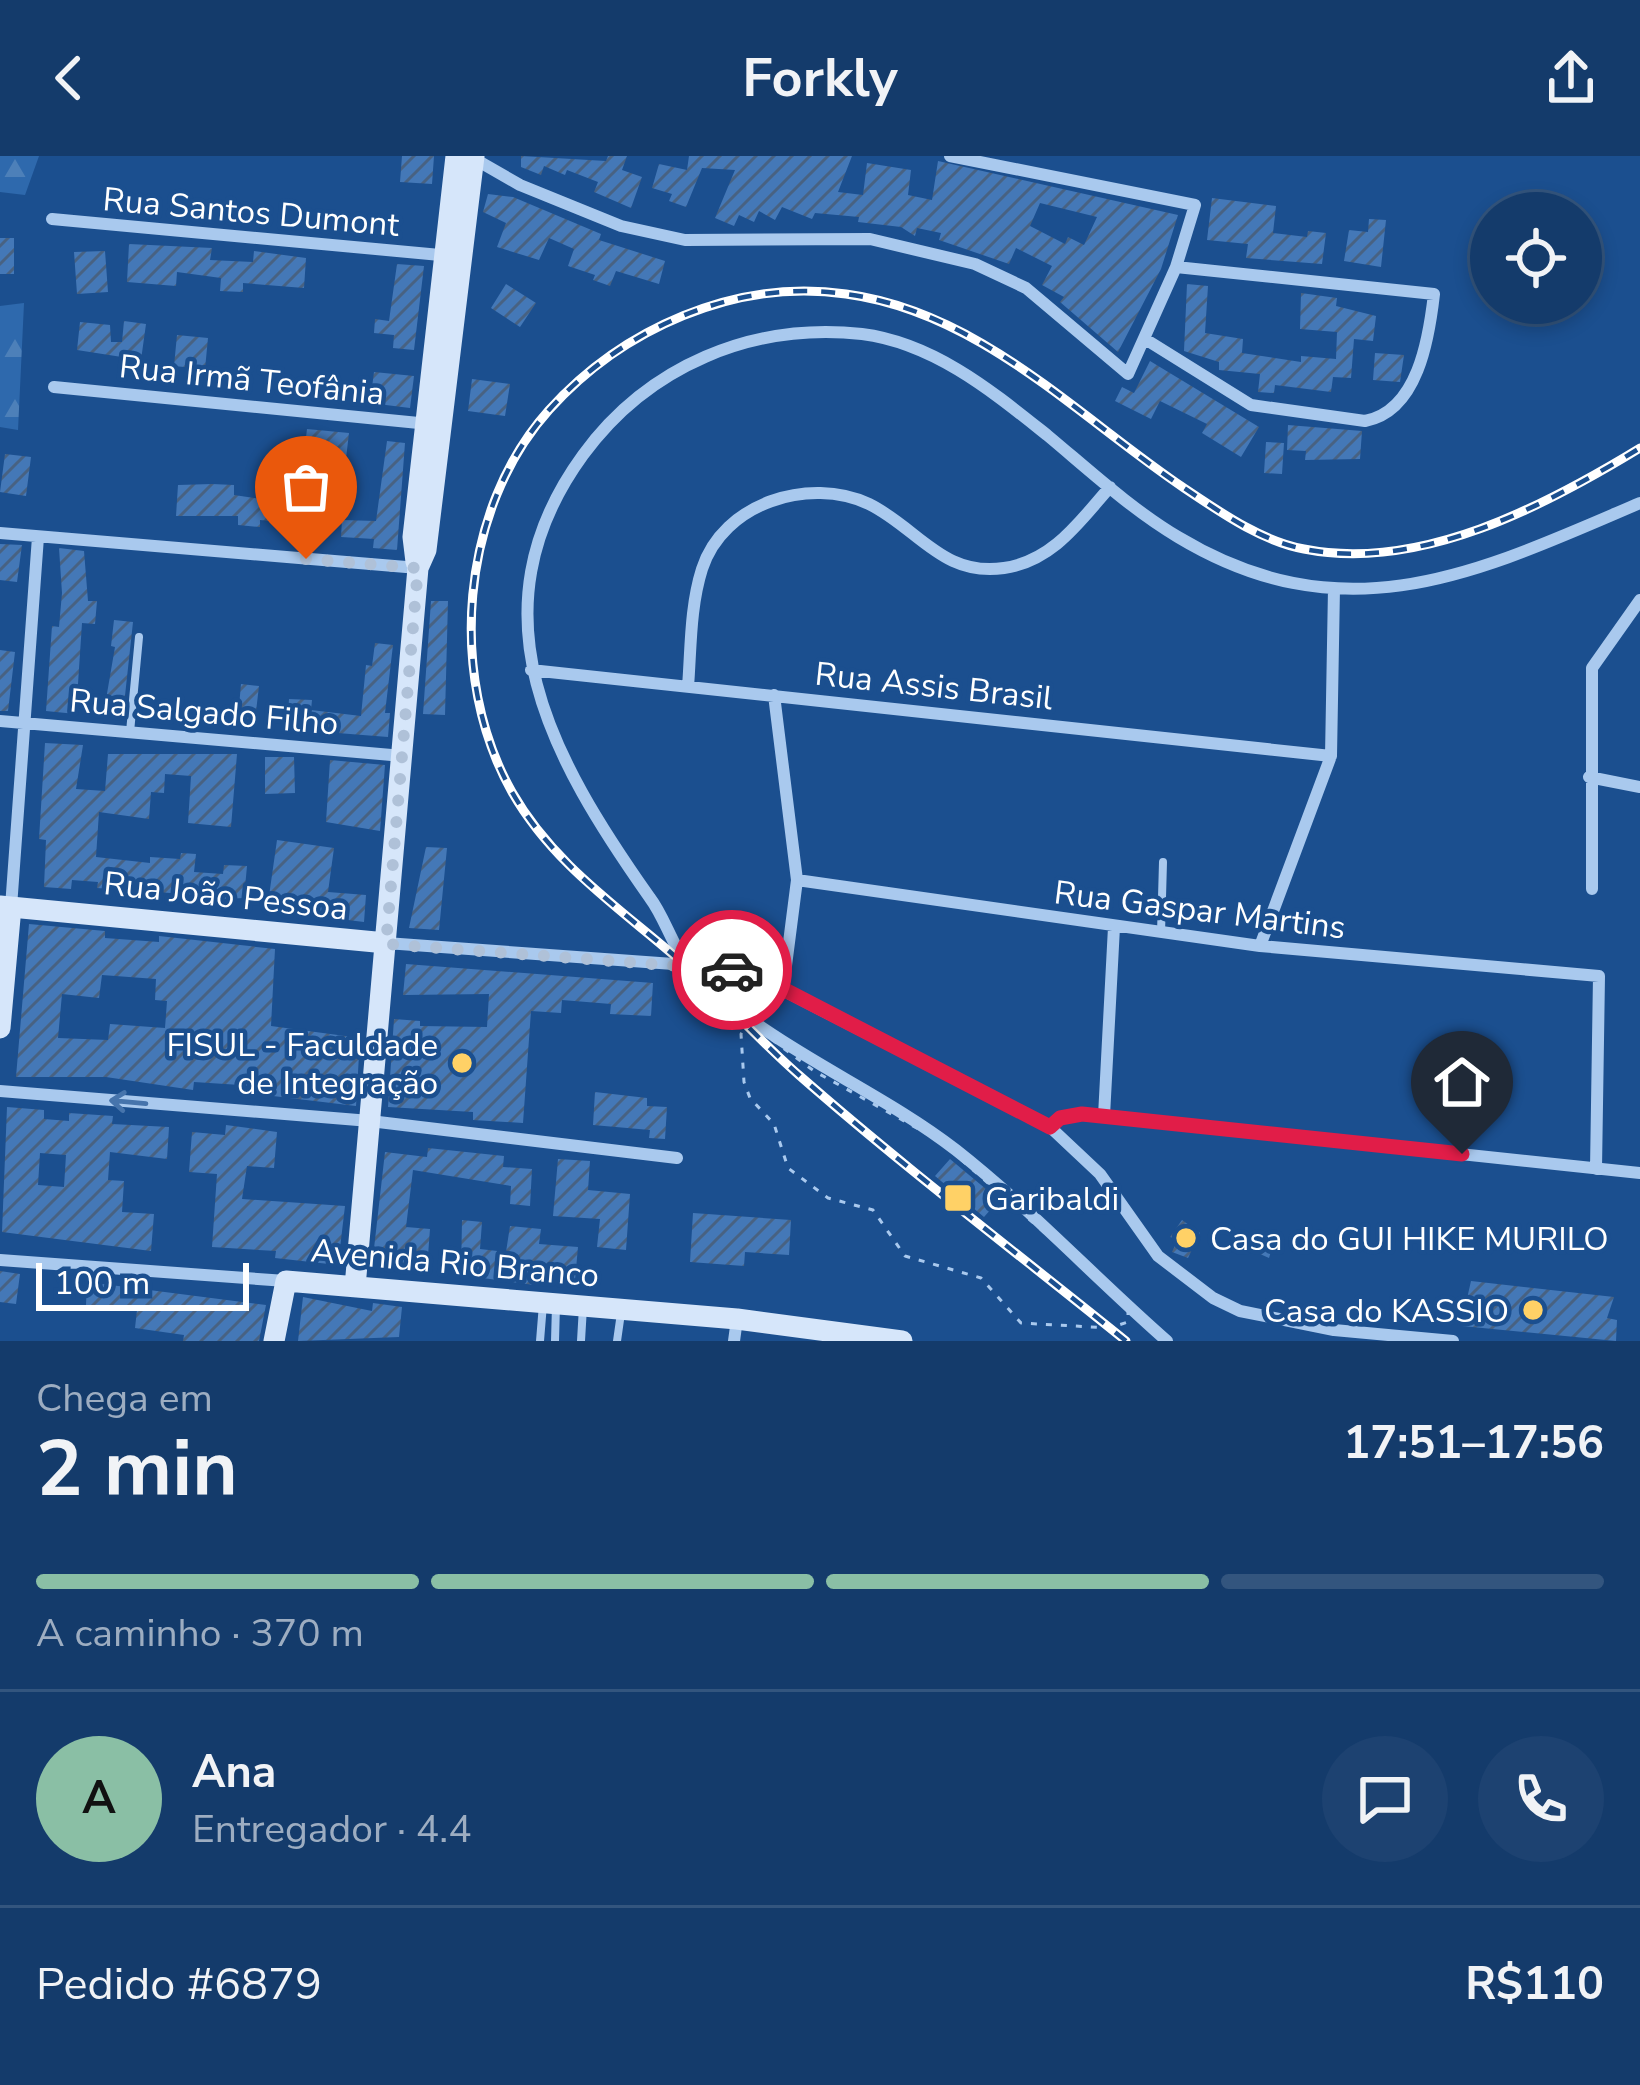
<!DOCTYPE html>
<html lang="pt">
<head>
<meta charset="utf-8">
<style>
  :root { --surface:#143b6b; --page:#1d4271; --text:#f1f3f6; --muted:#9dadc1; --line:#33557e; --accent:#8abfa5 }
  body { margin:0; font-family:"Nunito Sans",sans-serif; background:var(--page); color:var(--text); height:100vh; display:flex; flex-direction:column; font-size:45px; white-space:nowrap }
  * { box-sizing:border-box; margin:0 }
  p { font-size:39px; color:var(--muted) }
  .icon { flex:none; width:66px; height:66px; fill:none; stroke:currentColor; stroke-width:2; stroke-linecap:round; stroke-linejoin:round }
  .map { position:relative; height:1185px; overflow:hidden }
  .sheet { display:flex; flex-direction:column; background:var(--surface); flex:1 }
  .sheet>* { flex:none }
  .buttons { position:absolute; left:1470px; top:36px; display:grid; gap:24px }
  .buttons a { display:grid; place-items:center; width:132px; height:132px; border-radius:50%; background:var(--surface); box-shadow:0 6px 18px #0003,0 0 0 3px var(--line); font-size:60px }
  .scale { position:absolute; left:36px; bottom:30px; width:213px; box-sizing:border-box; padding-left:12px; border:6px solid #fff; border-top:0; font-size:33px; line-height:42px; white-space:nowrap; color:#fff; -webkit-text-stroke:9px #1b4f8f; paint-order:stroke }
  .pin { position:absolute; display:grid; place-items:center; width:102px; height:102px; color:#fff; margin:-123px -51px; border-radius:50% 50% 50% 0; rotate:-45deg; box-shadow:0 0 12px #0007 }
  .pin .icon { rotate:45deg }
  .courier { position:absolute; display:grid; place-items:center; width:120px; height:120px; margin:-60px; border:9px solid #e11d48; border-radius:50%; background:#fff; color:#222; box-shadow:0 3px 15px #0007 }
  .summary em { font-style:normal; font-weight:700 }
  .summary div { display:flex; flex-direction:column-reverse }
  .summary { display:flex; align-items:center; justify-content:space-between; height:204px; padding:0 36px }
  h1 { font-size:78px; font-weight:700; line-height:90px }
  .bar { display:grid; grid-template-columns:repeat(4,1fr); gap:18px 12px; align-content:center; height:144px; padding:0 36px }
  .bar i { height:15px; border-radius:9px; background:var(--line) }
  .bar .active { background:var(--accent) }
  .bar p { grid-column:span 4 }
  .line { display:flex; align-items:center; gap:30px; padding:0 36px; border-top:3px solid var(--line) }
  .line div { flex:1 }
  .round { display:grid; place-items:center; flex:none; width:126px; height:126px; border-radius:63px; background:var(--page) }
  header { display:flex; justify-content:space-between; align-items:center; height:156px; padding:0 36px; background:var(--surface); font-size:54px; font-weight:700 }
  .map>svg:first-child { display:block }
</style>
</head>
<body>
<header><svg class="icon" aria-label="back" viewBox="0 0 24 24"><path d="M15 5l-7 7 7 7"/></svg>Forkly<svg class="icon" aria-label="share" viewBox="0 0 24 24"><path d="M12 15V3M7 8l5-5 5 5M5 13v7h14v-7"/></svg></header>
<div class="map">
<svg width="1640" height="1185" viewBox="0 0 1640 1185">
  <defs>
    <pattern id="forest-firs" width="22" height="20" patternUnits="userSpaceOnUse" patternTransform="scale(3)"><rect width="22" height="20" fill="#2e69ad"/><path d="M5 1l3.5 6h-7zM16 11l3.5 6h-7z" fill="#4d80b9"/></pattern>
    <pattern id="building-hatch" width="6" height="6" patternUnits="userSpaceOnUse" patternTransform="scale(3)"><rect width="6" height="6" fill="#4478b7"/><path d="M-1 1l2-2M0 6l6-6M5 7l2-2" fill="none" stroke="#486282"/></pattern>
  </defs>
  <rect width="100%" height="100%" fill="#1b4f8f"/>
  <path fill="url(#forest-firs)" d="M0 0H39L25 39 0 36Z
    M24 147 18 274 0 271V150Z"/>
  <path fill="url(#building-hatch)" fill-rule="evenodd" d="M402 0H434L432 28 400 26Z
    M521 0 606 5 608 0H627L622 14 642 21 631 52 594 36 598 26 567 14 565 19 544 10 541 19 521 11Z
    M689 0H852L838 36 863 39 867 7 911 14 908 39 932 44 938 5 1178 59 1161 113 1118 196 1060 146 1064 141 1042 129 1052 110 1016 92 1009 108 939 84 941 77 917 72 915 80 901 71 858 66 859 61 815 57 812 63 782 51 775 64 759 55 754 66 739 59 734 70 715 62 735 14 702 12 686 51 669 45 672 38 652 32 659 8 687 14ZM1040 47 1097 61 1084 89 1068 81 1065 88 1030 70Z
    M488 38 513 41 601 78 599 84 665 105 659 128 616 115 610 130 593 124 595 119 568 110 574 93 549 82 539 104 497 91 506 67 483 56Z
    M1212 42 1276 50 1273 77 1307 81 1308 75 1326 77 1322 108 1246 102 1248 88 1207 84Z
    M1369 63 1386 64 1381 111 1344 105 1349 74 1368 76Z
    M0 82H14V118H0Z
    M129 88 212 92 210 104 253 106 254 95 306 102 304 132 243 127V136L220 135 221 122 177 116 176 130 127 126Z
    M105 95 108 136 77 138 74 96Z
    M397 108 424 110 414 194 393 192 394 179 374 177 375 163 389 165Z
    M506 128 536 147 520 171 491 152Z
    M1187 128 1208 130 1205 177 1243 183 1242 197 1301 206V200L1336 203 1337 176 1300 173 1301 137 1337 142 1336 150 1376 160 1373 185 1354 183 1351 222 1333 221 1331 236 1275 229 1274 237 1258 236 1260 218 1219 214V206L1184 195Z
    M124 165 146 168 141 204 77 194 80 166 110 169 111 186H122Z
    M177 179 208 182 205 213 174 210Z
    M1375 197 1404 199 1400 226 1373 224Z
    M1150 205 1259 271 1241 301 1202 277 1207 268 1160 245 1151 263 1115 245 1122 231 1134 237Z
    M374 216 414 220 410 252 370 247Z
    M472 223 510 228 505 260 468 255Z
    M1288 269 1362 275 1360 303 1305 304 1306 295 1287 294Z
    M307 273 349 277 345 311 303 307Z
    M387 285 405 287 397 394 373 392 374 383 341 381 342 364 376 365Z
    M1266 286 1284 287 1282 318 1264 317Z
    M5 298 31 301 26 340 0 336Z
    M212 328 234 329V339L300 349 298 368 260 364V371L238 369V360H176L178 329Z
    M0 388 22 389 17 426 0 424Z
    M59 392 84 395 88 445H97L95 468 82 467 76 558 46 555 52 470 59 471 62 437Z
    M431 445H448L445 559 423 558Z
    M114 464 133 466 123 558 104 555 115 491 111 490Z
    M375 487 393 489 385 557H390L388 581 287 573 289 543 312 544 311 554 361 560 366 509 372 510Z
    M0 494 15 496 8 555H0Z
    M241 528 259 530 255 564 238 562Z
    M45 587 83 589 76 633 105 635 108 598H237L231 671 188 667 191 620 165 618 164 637 151 636 149 663 99 656 96 701 150 707V701L180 703 181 697 196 698 194 716 223 718 224 709 247 710 244 742 200 744V739L97 732 98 726 72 724 71 733 44 731 46 684 39 683Z
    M265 601H294L295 637 265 638Z
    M330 604 385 609 380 675 326 666Z
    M277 684 334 692 328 736 366 739 364 766 267 754Z
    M426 691 447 692 439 774 409 772Z
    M29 768 105 775V782L159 786V780L275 793 271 870 360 882 356 950 273 940 274 931 194 926 193 934 106 921H16ZM102 819 156 823 155 844 167 845 165 872 110 868 108 884 58 882 62 838 99 842Z
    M406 808 653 827 651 860 610 858 611 848 562 844 561 857 531 855 523 967 473 964V956L388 951 394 863 420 865V870L487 871 489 838 403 839Z
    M595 936 647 942V950L667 951 665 983 649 982 650 974 593 969Z
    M7 951 44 954V963L69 965V957L113 960 112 968 169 971 167 1003 110 996 108 1024 124 1025 122 1056 154 1058 151 1095 2 1076ZM40 997 66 999 64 1031 38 1029Z
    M226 969 277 976 274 1012 247 1010 242 1043 345 1050 338 1109 275 1102 276 1095 212 1091 217 1018 189 1016 192 976 225 979Z
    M428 992 504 1000 503 1011 532 1013 530 1050 510 1048 511 1030 413 1014 406 1071 430 1073 427 1113 372 1110 385 996 427 1001Z
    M558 1003 590 1005 588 1034 630 1038 626 1094 597 1091 600 1063 553 1060Z
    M950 1003 999 1044 984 1061 935 1020Z
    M693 1057 791 1064 789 1099 745 1096 744 1110 690 1106Z
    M462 1064 482 1066 480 1093 506 1096 510 1070 541 1073 539 1088 578 1091 575 1124 535 1121 534 1129 461 1119Z
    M1182 1064 1200 1077 1188 1102 1172 1096 1178 1083 1170 1081Z
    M1253 1076 1276 1078 1269 1102 1249 1093Z
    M0 1115 20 1118 16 1148 0 1146Z
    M1471 1125 1614 1141 1607 1162 1617 1164 1616 1185 1462 1170 1455 1166 1456 1145 1466 1147Z
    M87 1126 266 1149 259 1185H183L184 1179 135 1172 137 1154 86 1149Z
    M303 1141 372 1155 373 1147 402 1151 399 1181 298 1185Z"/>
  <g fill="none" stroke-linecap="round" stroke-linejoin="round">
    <path stroke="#a9c9ee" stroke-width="3" stroke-dasharray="6 9" stroke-linecap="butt" d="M746 871H755L814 915 940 985 1128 1150V1166L1109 1172 1021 1167 981 1122 905 1100 873 1054 828 1042 788 1012 774 968 750 942 744 926 741 878Z"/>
    <path stroke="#a9c9ee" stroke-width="8" d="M130 576 139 481
      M1161 777 1163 706
      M540 1185 543 1148
      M555 1185 556 1149
      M581 1185 583 1151
      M617 1185 621 1157"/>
    <path stroke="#a9c9ee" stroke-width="12" d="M473 2 520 29 621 70 685 84 870 83 975 108 1026 132 1128 218 1176 111 1195 49 950 0
      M52 63 451 100
      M1145 183 1251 249 1365 265C1418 255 1429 182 1434 138L1176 111
      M54 231 429 268
      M0 377 418 412
      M531 514 1331 600
      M688 531C691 492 690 451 702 413 723 347 809 320 869 348 918 372 942 421 1004 412 1053 405 1080 365 1110 331
      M774 539 797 724 783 833
      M0 565 403 600
      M1589 621 1640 631
      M797 724 1260 790 1599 820 1596 1013
      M1592 733V512L1640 444
      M11 751 38 381
      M386 787 687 809 753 819 1050 971 1100 1018 1158 1100 1213 1142 1240 1155 1334 1174 1453 1185
      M1260 790 1331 600 1334 432
      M0 935 370 965 677 1002
      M1104 960 1114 771
      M1050 971 1060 962 1083 958 1640 1017
      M0 1104 286 1125
      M734 1185 737 1163
      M1167 1185C1095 1122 1031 1053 956 994 872 929 766 891 692 813 673 794 666 763 650 742 552 603 468 457 583 299 648 210 752 166 862 178 934 187 993 236 1047 279 1089 314 1131 353 1178 381 1346 482 1479 416 1640 347"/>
    <path stroke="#d6e6fa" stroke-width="21" d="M416 406 413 381 456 0
      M0 750 386 787
      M0 872 11 751
      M355 1131 418 412 426 394 474 0
      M274 1185 286 1125 737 1163 902 1185"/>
    <g stroke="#fff" stroke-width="9">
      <path id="rail" d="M1126 1185C1017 1097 905 1012 800 920 760 885 724 845 685 809 623 754 554 710 512 636 447 521 460 353 549 254 622 173 735 122 846 138 980 156 1077 260 1184 332 1220 356 1261 385 1304 393 1420 416 1545 350 1640 292"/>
    </g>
    <use href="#rail" stroke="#1b4f8f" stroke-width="4.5" stroke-dasharray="14" stroke-linecap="butt"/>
  </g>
  <defs><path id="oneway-shaft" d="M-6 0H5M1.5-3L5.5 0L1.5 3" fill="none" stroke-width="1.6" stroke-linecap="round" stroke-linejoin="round" transform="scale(3)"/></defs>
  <use stroke="#4674ac" href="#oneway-shaft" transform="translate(128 946) rotate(-175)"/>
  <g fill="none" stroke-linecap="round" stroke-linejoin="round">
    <path stroke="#afc1d8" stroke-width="12" stroke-dasharray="0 21.6" d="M306 403 418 412 386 788 732 814"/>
    <path stroke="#e11d48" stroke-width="15" d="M732 814 783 833 1050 971 1060 962 1082 958 1462 998"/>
  </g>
  <g fill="#ffd166" stroke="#1b4f8f" stroke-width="4.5">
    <circle cx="462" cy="907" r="12"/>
    <rect x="943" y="1027" width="30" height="30" rx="6"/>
    <circle cx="1186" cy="1082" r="12"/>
    <circle cx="1533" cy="1154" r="12"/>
  </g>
  <g text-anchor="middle" stroke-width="9" stroke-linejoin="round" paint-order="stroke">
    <g font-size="33" fill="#fff" stroke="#1b4f8f">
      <text transform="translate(251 55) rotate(5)" y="12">Rua Santos Dumont</text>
      <text transform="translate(252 223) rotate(6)" y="12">Rua Irmã Teofânia</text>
      <text transform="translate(934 529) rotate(6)" y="12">Rua Assis Brasil</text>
      <text transform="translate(204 555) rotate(5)" y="12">Rua Salgado Filho</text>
      <text transform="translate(226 739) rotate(6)" y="12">Rua João Pessoa</text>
      <text transform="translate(1200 753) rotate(7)" y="12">Rua Gaspar Martins</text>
      <text transform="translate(455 1106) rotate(5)" y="12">Avenida Rio Branco</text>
    </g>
    <g font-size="33" fill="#fff" stroke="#1b4f8f" text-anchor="end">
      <text x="438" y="900">FISUL - Faculdade<tspan x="438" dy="38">de Integração</tspan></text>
      <text x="985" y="1054" text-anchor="start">Garibaldi</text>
      <text x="1210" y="1094" text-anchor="start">Casa do GUI HIKE MURILO</text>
      <text x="1509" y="1166">Casa do KASSIO</text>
    </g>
  </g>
</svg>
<div class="buttons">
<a><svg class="icon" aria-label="locate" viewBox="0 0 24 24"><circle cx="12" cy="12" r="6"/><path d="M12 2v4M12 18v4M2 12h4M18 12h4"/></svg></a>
</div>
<div class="scale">100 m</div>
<div class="pin" style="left:306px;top:403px;background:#ea580c"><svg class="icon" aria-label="bag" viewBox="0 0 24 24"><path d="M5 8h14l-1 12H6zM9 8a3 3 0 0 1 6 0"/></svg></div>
<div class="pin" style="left:1462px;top:998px;background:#1f2937"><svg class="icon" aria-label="home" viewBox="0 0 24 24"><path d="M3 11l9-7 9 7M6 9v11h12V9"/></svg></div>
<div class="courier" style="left:732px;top:814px"><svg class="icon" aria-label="car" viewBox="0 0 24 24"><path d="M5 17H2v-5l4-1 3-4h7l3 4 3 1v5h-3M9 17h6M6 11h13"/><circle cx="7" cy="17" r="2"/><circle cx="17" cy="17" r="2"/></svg></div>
</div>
<section class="sheet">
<div class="summary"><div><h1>2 min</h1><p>Chega em</p></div><em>17:51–17:56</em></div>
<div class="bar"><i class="active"></i><i class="active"></i><i class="active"></i><i></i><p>A caminho · 370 m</p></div>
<div class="line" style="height:216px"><b class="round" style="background:var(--accent);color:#111">A</b><div><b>Ana</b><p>Entregador · 4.4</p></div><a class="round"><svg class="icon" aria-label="chat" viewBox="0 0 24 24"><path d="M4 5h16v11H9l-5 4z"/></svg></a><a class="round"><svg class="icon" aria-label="phone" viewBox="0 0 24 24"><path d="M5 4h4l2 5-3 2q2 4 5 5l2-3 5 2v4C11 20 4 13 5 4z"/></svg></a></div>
<div class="line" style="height:156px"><div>Pedido #6879</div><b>R$110</b></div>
</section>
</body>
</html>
